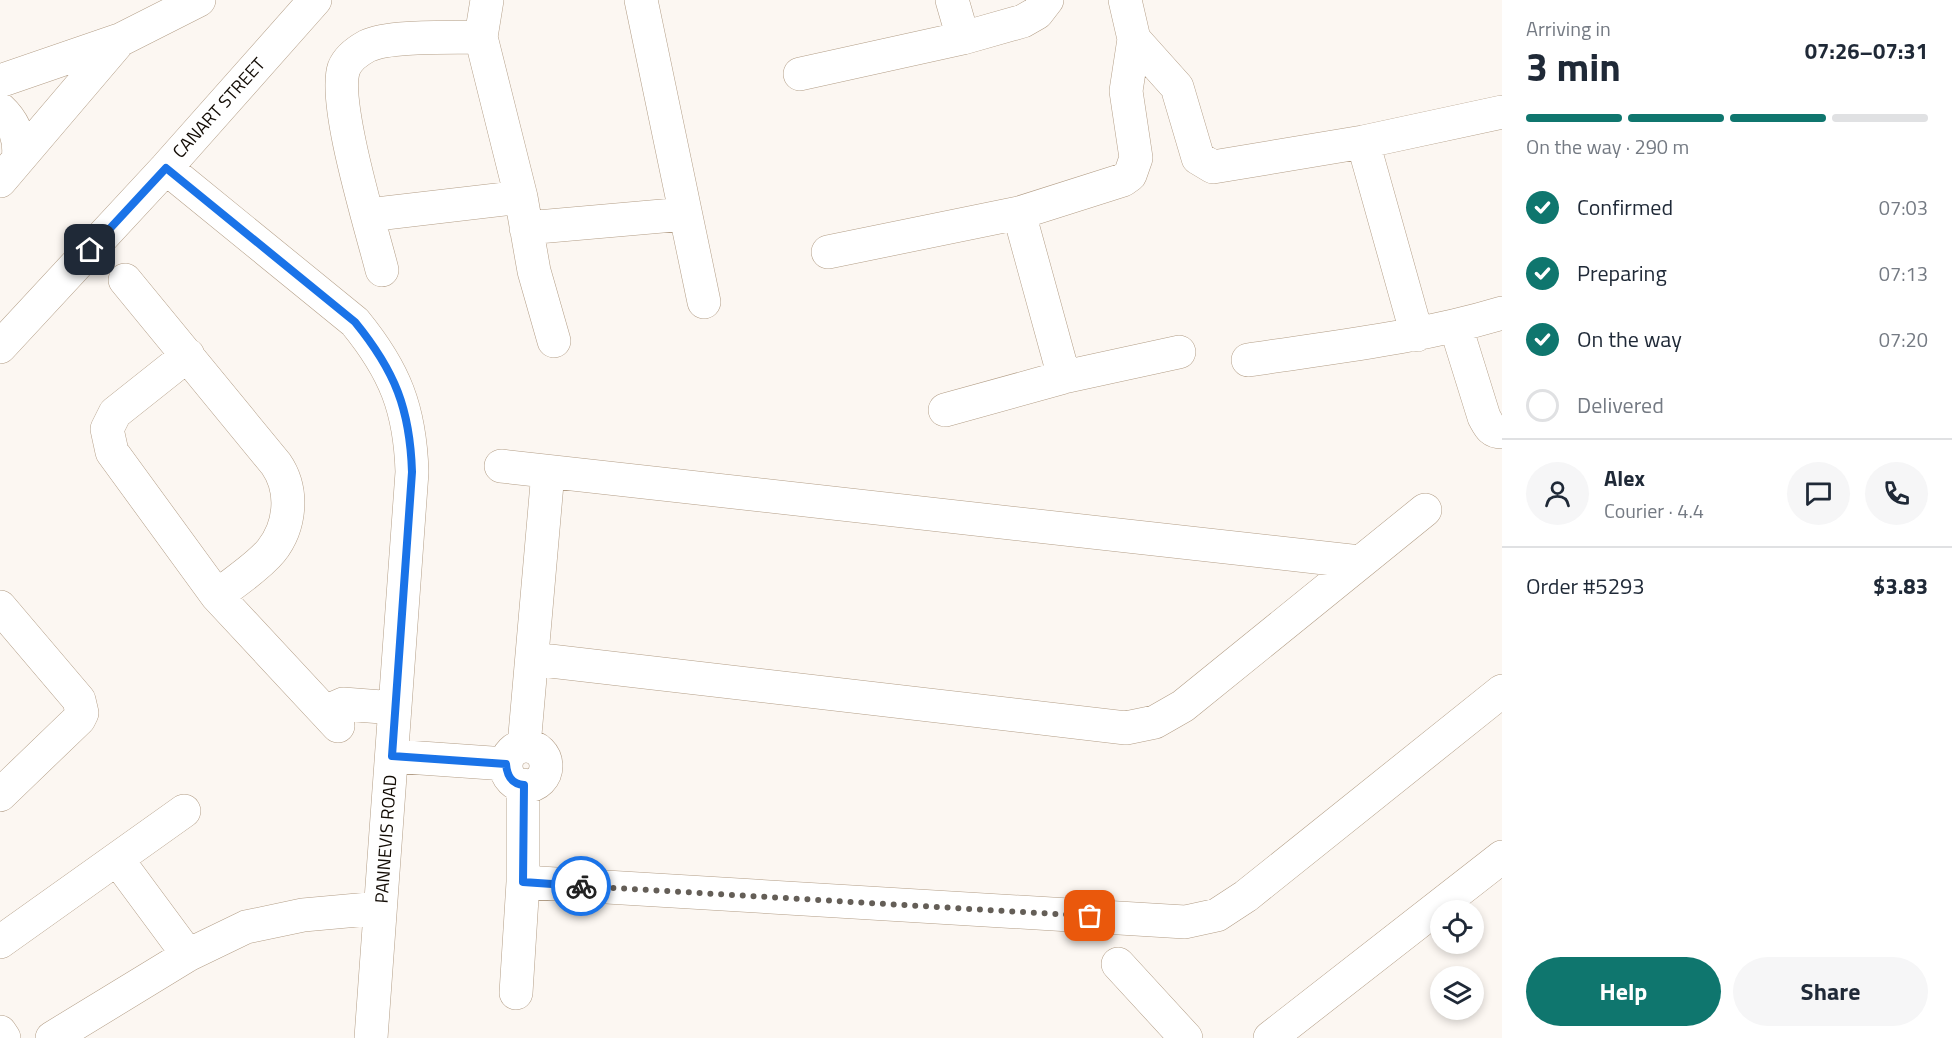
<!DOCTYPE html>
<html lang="en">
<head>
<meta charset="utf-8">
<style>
  :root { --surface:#fff; --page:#f6f6f7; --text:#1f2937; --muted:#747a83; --line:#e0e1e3; --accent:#0f766e }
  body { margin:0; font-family:"Titillium Web",sans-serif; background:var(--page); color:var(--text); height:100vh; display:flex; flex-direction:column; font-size:22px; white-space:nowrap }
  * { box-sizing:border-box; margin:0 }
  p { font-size:20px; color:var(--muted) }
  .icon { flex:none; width:33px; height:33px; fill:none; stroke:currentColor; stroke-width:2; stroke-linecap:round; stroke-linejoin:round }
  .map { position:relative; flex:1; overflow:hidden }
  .side { display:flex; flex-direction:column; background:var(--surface); width:450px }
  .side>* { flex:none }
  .fabs { position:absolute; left:1430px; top:900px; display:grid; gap:12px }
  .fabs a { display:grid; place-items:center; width:54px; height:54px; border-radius:50%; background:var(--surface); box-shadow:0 3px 9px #0003; font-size:30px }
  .pin { position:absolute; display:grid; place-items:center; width:51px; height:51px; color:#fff; margin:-26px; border-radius:12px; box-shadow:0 3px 9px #0006 }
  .courier { position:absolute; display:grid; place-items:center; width:60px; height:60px; margin:-30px; border:4px solid #1a73e8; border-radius:50%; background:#fff; color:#222; box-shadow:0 2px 8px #0007 }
  .summary em { font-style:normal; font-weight:700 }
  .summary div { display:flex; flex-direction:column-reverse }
  .summary { display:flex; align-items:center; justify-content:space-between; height:102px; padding:0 24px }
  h1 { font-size:39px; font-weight:700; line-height:45px }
  .bar { display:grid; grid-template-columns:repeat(4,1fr); gap:9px 6px; align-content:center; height:72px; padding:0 24px }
  .bar i { height:8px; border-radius:4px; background:var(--line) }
  .bar .on { background:var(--accent) }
  .bar p { grid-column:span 4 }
  .line { display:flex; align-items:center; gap:15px; padding:0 24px; border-top:2px solid var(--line) }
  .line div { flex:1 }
  .round { display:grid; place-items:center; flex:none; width:63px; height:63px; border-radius:32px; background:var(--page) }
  ol { padding:0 24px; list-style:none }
  li { display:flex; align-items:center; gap:18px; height:66px }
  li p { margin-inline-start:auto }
  li .icon { padding:6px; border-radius:50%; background:var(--accent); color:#fff; stroke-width:4 }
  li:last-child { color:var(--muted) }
  li i { width:33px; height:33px; border:3px solid var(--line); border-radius:50% }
  .cta { display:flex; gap:12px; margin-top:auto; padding:12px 24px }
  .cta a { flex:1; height:69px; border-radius:36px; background:var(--accent); color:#fff; font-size:24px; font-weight:700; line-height:69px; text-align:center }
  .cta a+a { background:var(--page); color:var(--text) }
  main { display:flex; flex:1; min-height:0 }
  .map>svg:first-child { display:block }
</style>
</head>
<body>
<main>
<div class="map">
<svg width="1502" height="1038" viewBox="0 0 1502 1038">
  <rect width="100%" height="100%" fill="#fcf7f2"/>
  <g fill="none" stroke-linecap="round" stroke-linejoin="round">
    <g stroke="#b39e87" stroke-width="34">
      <path id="minor" d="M487 0 481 37 521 197 534 271 554 341
        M641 0 704 302
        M952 0 963 38
        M1134 39 1177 87 1198 158 1213 167 1363 142 1502 112
        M800 74 963 38 1023 21 1037 13 1047 0
        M0 81 119 40
        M0 109C15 123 21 140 18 160
        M1363 142 1417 335
        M166 168 355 322C395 371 410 409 412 472L371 1038
        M0 181 120 40 199 0
        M1019 213 1064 377
        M368 215 521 197
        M526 228 685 214
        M828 252 1019 213 1123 180 1130 175 1136 158 1126 91 1134 39 1125 0
        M382 270C372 230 332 102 344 68 348 58 358 51 367 46 390 35 453 38 481 37
        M125 280 276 464C294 490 291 526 271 551 257 568 234 582 217 596
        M1456 327 1484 417C1489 426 1491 432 1502 432
        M0 347 166 168 315 0
        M188 355 115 413 107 429 112 452 217 596 338 726
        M1248 360C1334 347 1419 338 1502 313
        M945 410 1064 377 1179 352
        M501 466 1360 562
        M0 607 79 700 82 713 79 719 0 795
        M533 659 1126 728 1155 722 1183 706 1425 510
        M327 711 343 704 395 708
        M524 746 548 472
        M506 766a20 20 0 1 1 40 0a20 20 0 1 1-40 0Z
        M392 756 506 764
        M117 859 188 955
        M523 882 1185 922 1217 915 1246 896 1502 691
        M0 942 184 811
        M1118 964 1186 1038
        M516 993 523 882V785
        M0 1032 4 1038
        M52 1038 188 955 246 927 303 915 380 908
        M1270 1038 1502 857"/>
    </g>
    <use href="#minor" stroke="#fff" stroke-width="33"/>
  </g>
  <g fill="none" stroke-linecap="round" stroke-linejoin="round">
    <path stroke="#645e57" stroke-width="6" stroke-dasharray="0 10.8" d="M581 886 1090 916"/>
    <path stroke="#1a73e8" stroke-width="8" d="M90 250 166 168 355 322C395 371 410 409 412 472L392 756 506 764C507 775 511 784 524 785L523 882 581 886"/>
  </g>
  <g text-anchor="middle" stroke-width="6" stroke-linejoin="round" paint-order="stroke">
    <g font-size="18" fill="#120b04" stroke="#fff">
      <text transform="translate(219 108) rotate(-48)" y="6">CANART STREET</text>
      <text transform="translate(386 839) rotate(-86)" y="6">PANNEVIS ROAD</text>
    </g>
  </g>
</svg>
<div class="fabs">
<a><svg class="icon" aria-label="locate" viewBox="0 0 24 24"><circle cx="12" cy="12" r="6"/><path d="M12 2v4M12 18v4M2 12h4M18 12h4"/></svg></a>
<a><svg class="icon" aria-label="layers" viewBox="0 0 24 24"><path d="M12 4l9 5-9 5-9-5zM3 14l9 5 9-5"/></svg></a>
</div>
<div class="pin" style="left:1090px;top:916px;background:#ea580c"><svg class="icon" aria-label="bag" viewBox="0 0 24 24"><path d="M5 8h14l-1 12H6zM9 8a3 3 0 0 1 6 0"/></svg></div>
<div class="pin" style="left:90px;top:250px;background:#1f2937"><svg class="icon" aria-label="home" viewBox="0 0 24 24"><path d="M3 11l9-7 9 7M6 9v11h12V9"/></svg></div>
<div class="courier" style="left:581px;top:886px"><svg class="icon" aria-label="bike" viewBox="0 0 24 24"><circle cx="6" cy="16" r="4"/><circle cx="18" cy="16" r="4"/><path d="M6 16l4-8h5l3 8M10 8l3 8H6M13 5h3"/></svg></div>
</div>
<section class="side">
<div class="summary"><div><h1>3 min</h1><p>Arriving in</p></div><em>07:26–07:31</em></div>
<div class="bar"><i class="on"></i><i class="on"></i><i class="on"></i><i></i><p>On the way · 290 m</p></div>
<ol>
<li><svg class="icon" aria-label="check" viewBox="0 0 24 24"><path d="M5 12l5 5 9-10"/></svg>Confirmed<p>07:03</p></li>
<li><svg class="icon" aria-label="check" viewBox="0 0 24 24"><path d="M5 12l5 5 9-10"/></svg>Preparing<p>07:13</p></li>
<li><svg class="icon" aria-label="check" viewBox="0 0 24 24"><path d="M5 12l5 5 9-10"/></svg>On the way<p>07:20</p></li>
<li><i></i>Delivered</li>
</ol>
<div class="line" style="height:108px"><a class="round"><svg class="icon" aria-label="person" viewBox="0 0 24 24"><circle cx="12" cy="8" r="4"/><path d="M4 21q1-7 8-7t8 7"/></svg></a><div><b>Alex</b><p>Courier · 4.4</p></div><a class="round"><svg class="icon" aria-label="chat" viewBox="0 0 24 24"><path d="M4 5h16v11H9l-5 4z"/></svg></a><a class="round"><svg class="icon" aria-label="phone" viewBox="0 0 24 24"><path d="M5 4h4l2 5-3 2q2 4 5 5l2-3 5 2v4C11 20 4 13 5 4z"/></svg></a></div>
<div class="line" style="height:78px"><div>Order #5293</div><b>$3.83</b></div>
<div class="cta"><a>Help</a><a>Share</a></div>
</section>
</main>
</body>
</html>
